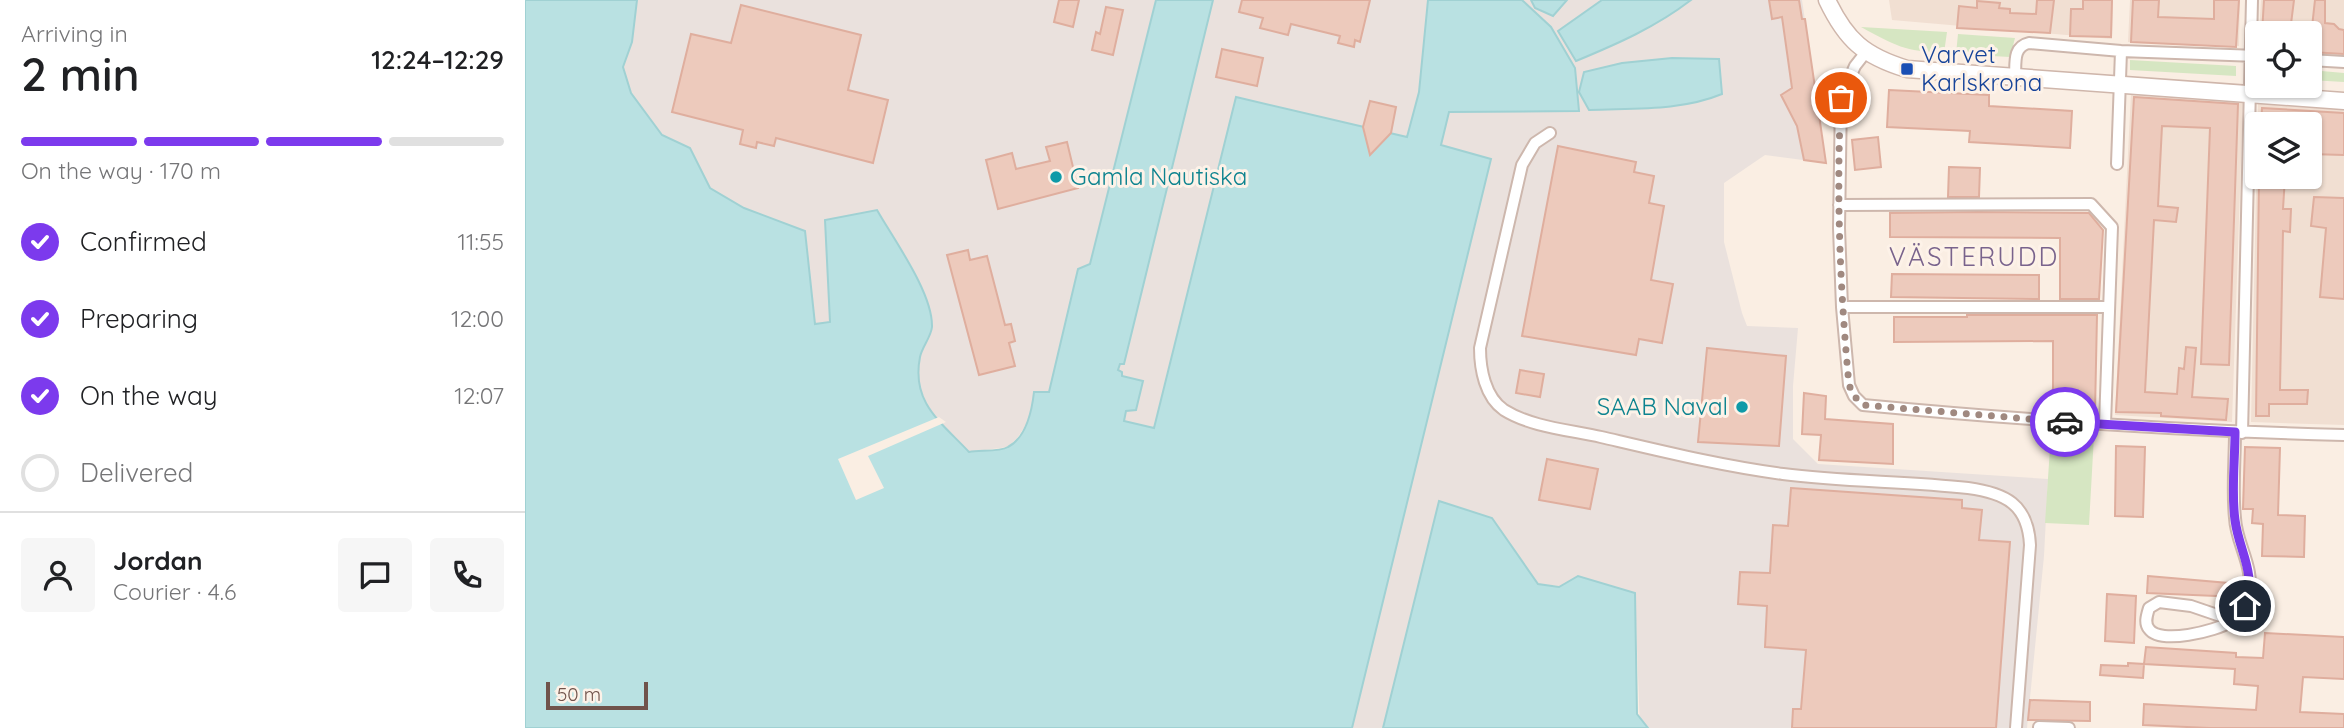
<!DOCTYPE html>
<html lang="en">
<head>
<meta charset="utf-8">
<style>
  :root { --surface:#fff; --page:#f6f6f6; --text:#202124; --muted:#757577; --line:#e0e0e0; --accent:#7c3aed }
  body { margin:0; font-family:Quicksand,sans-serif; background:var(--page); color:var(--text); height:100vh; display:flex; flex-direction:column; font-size:26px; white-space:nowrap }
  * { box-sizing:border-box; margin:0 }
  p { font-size:23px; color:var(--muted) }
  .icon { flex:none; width:38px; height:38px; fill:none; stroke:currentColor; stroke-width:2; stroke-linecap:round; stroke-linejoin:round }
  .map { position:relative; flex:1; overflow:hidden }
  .side { display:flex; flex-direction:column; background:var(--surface); width:525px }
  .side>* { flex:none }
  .fabs { position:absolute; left:1720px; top:21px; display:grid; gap:14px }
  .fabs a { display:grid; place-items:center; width:77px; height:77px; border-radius:7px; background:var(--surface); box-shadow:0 2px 5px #0004; font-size:35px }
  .scale { position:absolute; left:21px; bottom:18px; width:102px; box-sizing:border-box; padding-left:7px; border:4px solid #70534b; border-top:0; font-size:19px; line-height:24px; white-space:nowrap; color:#70534b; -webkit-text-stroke:5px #fdf2e8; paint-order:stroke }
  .pin { position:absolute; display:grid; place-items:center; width:60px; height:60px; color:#fff; margin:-30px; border:4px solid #fff; border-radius:50%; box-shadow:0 2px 7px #0007 }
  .courier { position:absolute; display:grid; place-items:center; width:70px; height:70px; margin:-35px; border:5px solid #7c3aed; border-radius:50%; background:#fff; color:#222; box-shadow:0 2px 9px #0007 }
  .summary em { font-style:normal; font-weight:600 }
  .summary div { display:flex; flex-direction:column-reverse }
  .summary { display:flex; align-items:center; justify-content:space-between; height:119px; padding:0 21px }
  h1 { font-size:46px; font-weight:600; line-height:52px }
  .bar { display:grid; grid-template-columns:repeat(4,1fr); gap:10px 7px; align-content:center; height:84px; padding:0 21px }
  .bar i { height:9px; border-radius:5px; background:var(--line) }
  .bar .on { background:var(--accent) }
  .bar p { grid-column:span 4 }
  .line { display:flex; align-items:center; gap:18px; padding:0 21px; border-top:2px solid var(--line) }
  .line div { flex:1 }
  .round { display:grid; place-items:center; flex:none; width:74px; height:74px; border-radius:7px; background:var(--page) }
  ol { padding:0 21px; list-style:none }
  li { display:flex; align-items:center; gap:21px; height:77px }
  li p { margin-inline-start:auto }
  li .icon { padding:7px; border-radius:50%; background:var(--accent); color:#fff; stroke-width:4 }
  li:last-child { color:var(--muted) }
  li i { width:38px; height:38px; border:4px solid var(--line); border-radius:50% }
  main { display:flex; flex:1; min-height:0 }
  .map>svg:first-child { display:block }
</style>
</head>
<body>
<main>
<section class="side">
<div class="summary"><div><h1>2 min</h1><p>Arriving in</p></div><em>12:24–12:29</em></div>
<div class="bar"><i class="on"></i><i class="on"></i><i class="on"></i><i></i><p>On the way · 170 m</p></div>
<ol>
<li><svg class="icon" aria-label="check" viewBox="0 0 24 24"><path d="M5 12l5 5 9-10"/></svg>Confirmed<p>11:55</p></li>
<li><svg class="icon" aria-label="check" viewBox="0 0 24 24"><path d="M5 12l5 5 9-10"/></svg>Preparing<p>12:00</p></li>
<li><svg class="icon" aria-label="check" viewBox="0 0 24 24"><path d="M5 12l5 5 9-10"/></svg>On the way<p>12:07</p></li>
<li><i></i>Delivered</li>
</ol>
<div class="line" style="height:126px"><a class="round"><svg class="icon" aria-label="person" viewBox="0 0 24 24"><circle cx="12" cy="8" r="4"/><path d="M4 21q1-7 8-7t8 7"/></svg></a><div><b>Jordan</b><p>Courier · 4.6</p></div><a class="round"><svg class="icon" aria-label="chat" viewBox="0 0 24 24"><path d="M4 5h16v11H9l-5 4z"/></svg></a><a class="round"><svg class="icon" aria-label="phone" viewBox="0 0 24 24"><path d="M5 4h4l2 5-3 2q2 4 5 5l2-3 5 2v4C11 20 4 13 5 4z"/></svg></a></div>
</section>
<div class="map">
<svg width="1819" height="728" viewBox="0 0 1819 728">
  <rect width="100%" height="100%" fill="#faeee3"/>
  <path fill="#f1dfd2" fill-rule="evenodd" d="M1364 0H1588L1587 39 1367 20Z
    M1605 0H1715L1714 46 1603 42Z
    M1736 0H1819V56L1785 53V33H1734Z
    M1606 93 1718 102 1707 422 1590 415Z
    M1733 102 1819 108V425L1726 422ZM1732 124H1785V177H1732Z"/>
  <path fill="#eae1dd" d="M112 0H903L894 92 882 137 711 98 629 428 598 421 601 411 618 382 597 376 593 370 595 363 599 364 605 338 524 392H509L506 417 493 437 483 447 444 452 410 419 393 385 395 355 407 328 300 220 305 323 290 324 280 231 219 208 185 188 165 148 137 135 106 93 98 67 107 42Z
    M997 0H1277L1301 163 1240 155 1199 183V242L1217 313 1222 326 1273 328 1268 386V439L1293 464 1523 479 1519 556 1502 728H1115L1110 593 1013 584 967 518 859 728H827L966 159 915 145 924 112 1054 111 1050 68 1026 27Z"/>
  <path fill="#d6e6c2" d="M1336 27 1422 32 1419 53C1379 51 1371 46 1336 27Z
    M1433 34 1490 38 1485 57 1431 54Z
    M1605 60 1711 66V76L1605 70Z
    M1785 70 1819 73V82L1785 80Z
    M1526 433 1569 436 1564 525 1520 523Z"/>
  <path fill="#b9e1e2" stroke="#a0d1d3" stroke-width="2" d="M0 0H112L107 42 98 67 106 93 137 135 165 148 185 188 219 208 280 231 290 324 305 322 300 220 352 210C369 240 408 293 407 327 406 337 397 347 395 357 386 403 416 422 444 452 455 450 474 452 483 447 502 437 507 410 509 392H524L553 269 565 264 631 0H688L599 364H595L593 370 597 372V376L618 381 611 410 601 411 599 421 629 428 711 97 882 137 894 92 903 0H997L1026 27 1050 68 1054 111 924 112 916 145 966 159 827 728H0Z
    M1006 0H1042L1028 16 1010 8Z
    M1077 0H1166C1131 27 1092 44 1051 61L1033 31Z
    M1147 58 1194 59 1197 94C1156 111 1109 108 1064 110L1054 92 1059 72 1097 63Z
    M914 501 967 518 1013 584 1034 587 1053 576 1110 593 1112 714 1123 728H858Z"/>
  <path fill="#faeee3" d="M414 417 421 422 343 456 359 488 331 500 313 459Z"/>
  <path fill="#edcabc" stroke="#dfae9e" stroke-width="2" d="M534 0H554L548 27 529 22Z
    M717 0H845L835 42 830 40 829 47 813 43 815 36 766 24 763 35 735 28 738 18 714 12Z
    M1244 0H1274L1277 19H1280L1301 163 1279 160 1272 126 1256 95 1267 88 1257 17 1247 19Z
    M1512 0H1529L1525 33 1432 28 1434 6 1452 8V1L1475 3 1474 8 1485 9V13L1511 14Z
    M1558 0H1587L1586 37 1545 36 1546 9H1558Z
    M1608 0H1634L1633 17 1689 19V0H1714L1711 47 1606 42Z
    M1739 0H1769L1766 24 1787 27 1790 0H1800V23L1809 24 1814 29 1819 30V54L1785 52V33H1737Z
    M216 5 336 35 323 90 363 100 348 163 251 138 249 146 232 142 231 148 215 144 218 130 147 112 166 34 206 43Z
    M581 7 598 10 588 55 567 50 571 32 575 34Z
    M697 49 738 58 732 86 691 77Z
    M1364 90 1464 95V106L1547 111 1545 148 1444 142 1445 131 1362 127Z
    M1609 97 1713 104 1704 365 1676 364 1685 128 1637 126 1633 206 1653 208 1651 222 1629 220 1621 373 1620 392 1652 394 1654 368 1659 369 1661 347 1671 348 1667 397 1703 399 1701 420 1636 416V413L1591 412Z
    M845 101 871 107 866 133 845 155 838 127Z
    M1737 108 1819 113V155L1785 154V124H1736Z
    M1353 137 1356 167 1330 170 1327 140Z
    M542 142 553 188 473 209 461 160 487 153 491 169 525 161 521 147Z
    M1033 146 1111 162 1109 172 1129 176 1124 203 1139 206 1126 280 1148 284 1137 343 1114 339 1111 355 997 336Z
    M1424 167 1455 168 1454 197H1423Z
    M1734 177H1760L1758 209H1766L1765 232 1758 231 1755 390H1783L1782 404H1744V416H1731Z
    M1789 197 1819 198V299L1795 297 1801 228 1786 226Z
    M1453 212 1564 213 1578 230 1574 299H1535V238L1365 237V213Z
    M443 250 445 260 462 256 480 325 486 324 490 341 484 343 490 366 454 375 422 255Z
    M1367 274 1514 275V299L1366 297Z
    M1442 315H1572L1570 412H1528V341L1369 342V317H1442Z
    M1182 348 1261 356 1254 446 1173 442Z
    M995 370 1019 374 1015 397 991 393Z
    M1279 393 1301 396 1300 419 1368 424V464L1294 460 1296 435 1277 434Z
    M1591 446 1620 447 1618 517 1590 516Z
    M1720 447 1755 448 1753 515 1780 516 1779 557 1737 556 1738 524 1727 523 1728 509H1718Z
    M1022 459 1073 469 1065 509 1014 500Z
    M1266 488 1437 500V508L1457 510 1454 540 1485 542 1471 728H1267L1268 709H1276L1281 650 1240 647 1242 606 1213 604 1215 572 1245 573 1248 525 1263 526Z
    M1623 576 1715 584 1714 597 1622 593Z
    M1582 594 1611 596 1609 643 1580 641Z
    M1740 633 1819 637V679L1778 677 1775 712 1819 714V728H1684L1618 725 1619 704 1731 710 1733 686 1709 684 1710 669 1619 664 1621 647 1711 653V657L1738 658Z
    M1603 663 1619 664 1618 678 1575 675 1576 665 1603 666Z
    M1505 700 1565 702V721L1503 720Z"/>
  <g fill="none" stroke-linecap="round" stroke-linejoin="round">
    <g stroke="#cdb7ad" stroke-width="14">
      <path id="street" d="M1341 52 1330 66 1316 98 1314 228 1317 307 1324 385 1329 396 1338 405C1498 420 1658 431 1819 435
        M1785 60 1819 62
        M1490 78C1491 64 1487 47 1504 43L1596 51 1732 56
        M1025 133 1010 143 997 165 955 348C955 369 960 397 979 410 1006 427 1045 430 1076 437 1136 451 1197 466 1258 474 1319 482 1381 481 1443 488 1480 493 1503 504 1505 545L1491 728
        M1592 164 1596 51
        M1314 205 1566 204 1587 227 1580 424
        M1317 307H1583
        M1717 433 1727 0
        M1707 620 1666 606 1634 602 1624 608C1622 615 1619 623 1624 629 1635 645 1691 631 1705 622 1713 616 1720 606 1723 596 1731 569 1711 544 1710 518 1707 490 1710 460 1710 432
        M1514 727 1544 728"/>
    </g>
    <g stroke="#cfb6ab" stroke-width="19">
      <path id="secondary" d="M1302 0C1321 40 1339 56 1382 69L1819 101"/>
    </g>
    <use href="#street" stroke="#fff" stroke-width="10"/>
    <use href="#secondary" stroke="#fff" stroke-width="16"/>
  </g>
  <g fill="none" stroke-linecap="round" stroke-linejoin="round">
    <path stroke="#a08980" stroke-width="7" stroke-dasharray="0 12.6" d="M1316 98C1311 194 1315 289 1324 385L1329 396 1338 405 1540 422"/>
    <path stroke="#7c3aed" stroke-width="9" d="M1540 422 1710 432C1710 461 1706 492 1710 520 1714 552 1732 572 1720 606"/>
  </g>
  <rect fill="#1a4fb4" stroke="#fdf2e8" stroke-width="2.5" x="1375" y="62" width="14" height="14" rx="3.5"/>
  <g fill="#0f9aa8" stroke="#fdf2e8" stroke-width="2.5">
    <circle cx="531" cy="177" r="7"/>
    <circle cx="1217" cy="407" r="7"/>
  </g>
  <g text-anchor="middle" stroke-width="6" stroke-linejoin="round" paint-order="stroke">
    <g font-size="24" fill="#164399" stroke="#fdf2e8" text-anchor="start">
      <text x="1396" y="63">Varvet<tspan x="1396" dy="28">Karlskrona</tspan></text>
    </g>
    <g font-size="24" fill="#0d838f" stroke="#fdf2e8" text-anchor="start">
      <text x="545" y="185">Gamla Nautiska</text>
      <text x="1203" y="415" text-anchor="end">SAAB Naval</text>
    </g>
    <g font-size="26" letter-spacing="2" fill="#79638c" stroke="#fdf2e8">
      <text x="1449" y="266">VÄSTERUDD</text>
    </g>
  </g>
</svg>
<div class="fabs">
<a><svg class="icon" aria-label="locate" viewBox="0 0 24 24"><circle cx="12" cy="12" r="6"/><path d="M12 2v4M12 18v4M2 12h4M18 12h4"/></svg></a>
<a><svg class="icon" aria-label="layers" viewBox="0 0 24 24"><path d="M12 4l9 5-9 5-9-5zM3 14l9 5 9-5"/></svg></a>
</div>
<div class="scale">50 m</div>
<div class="pin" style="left:1316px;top:98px;background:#ea580c"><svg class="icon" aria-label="bag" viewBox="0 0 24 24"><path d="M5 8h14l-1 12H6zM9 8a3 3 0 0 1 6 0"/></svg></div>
<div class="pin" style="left:1720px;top:606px;background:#1f2937"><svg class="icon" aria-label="home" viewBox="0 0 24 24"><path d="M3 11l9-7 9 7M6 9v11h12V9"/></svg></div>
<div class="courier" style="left:1540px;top:422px"><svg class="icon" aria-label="car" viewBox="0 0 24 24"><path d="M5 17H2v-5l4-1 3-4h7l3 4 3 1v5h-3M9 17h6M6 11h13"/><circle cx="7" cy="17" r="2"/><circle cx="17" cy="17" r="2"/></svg></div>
</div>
</main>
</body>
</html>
